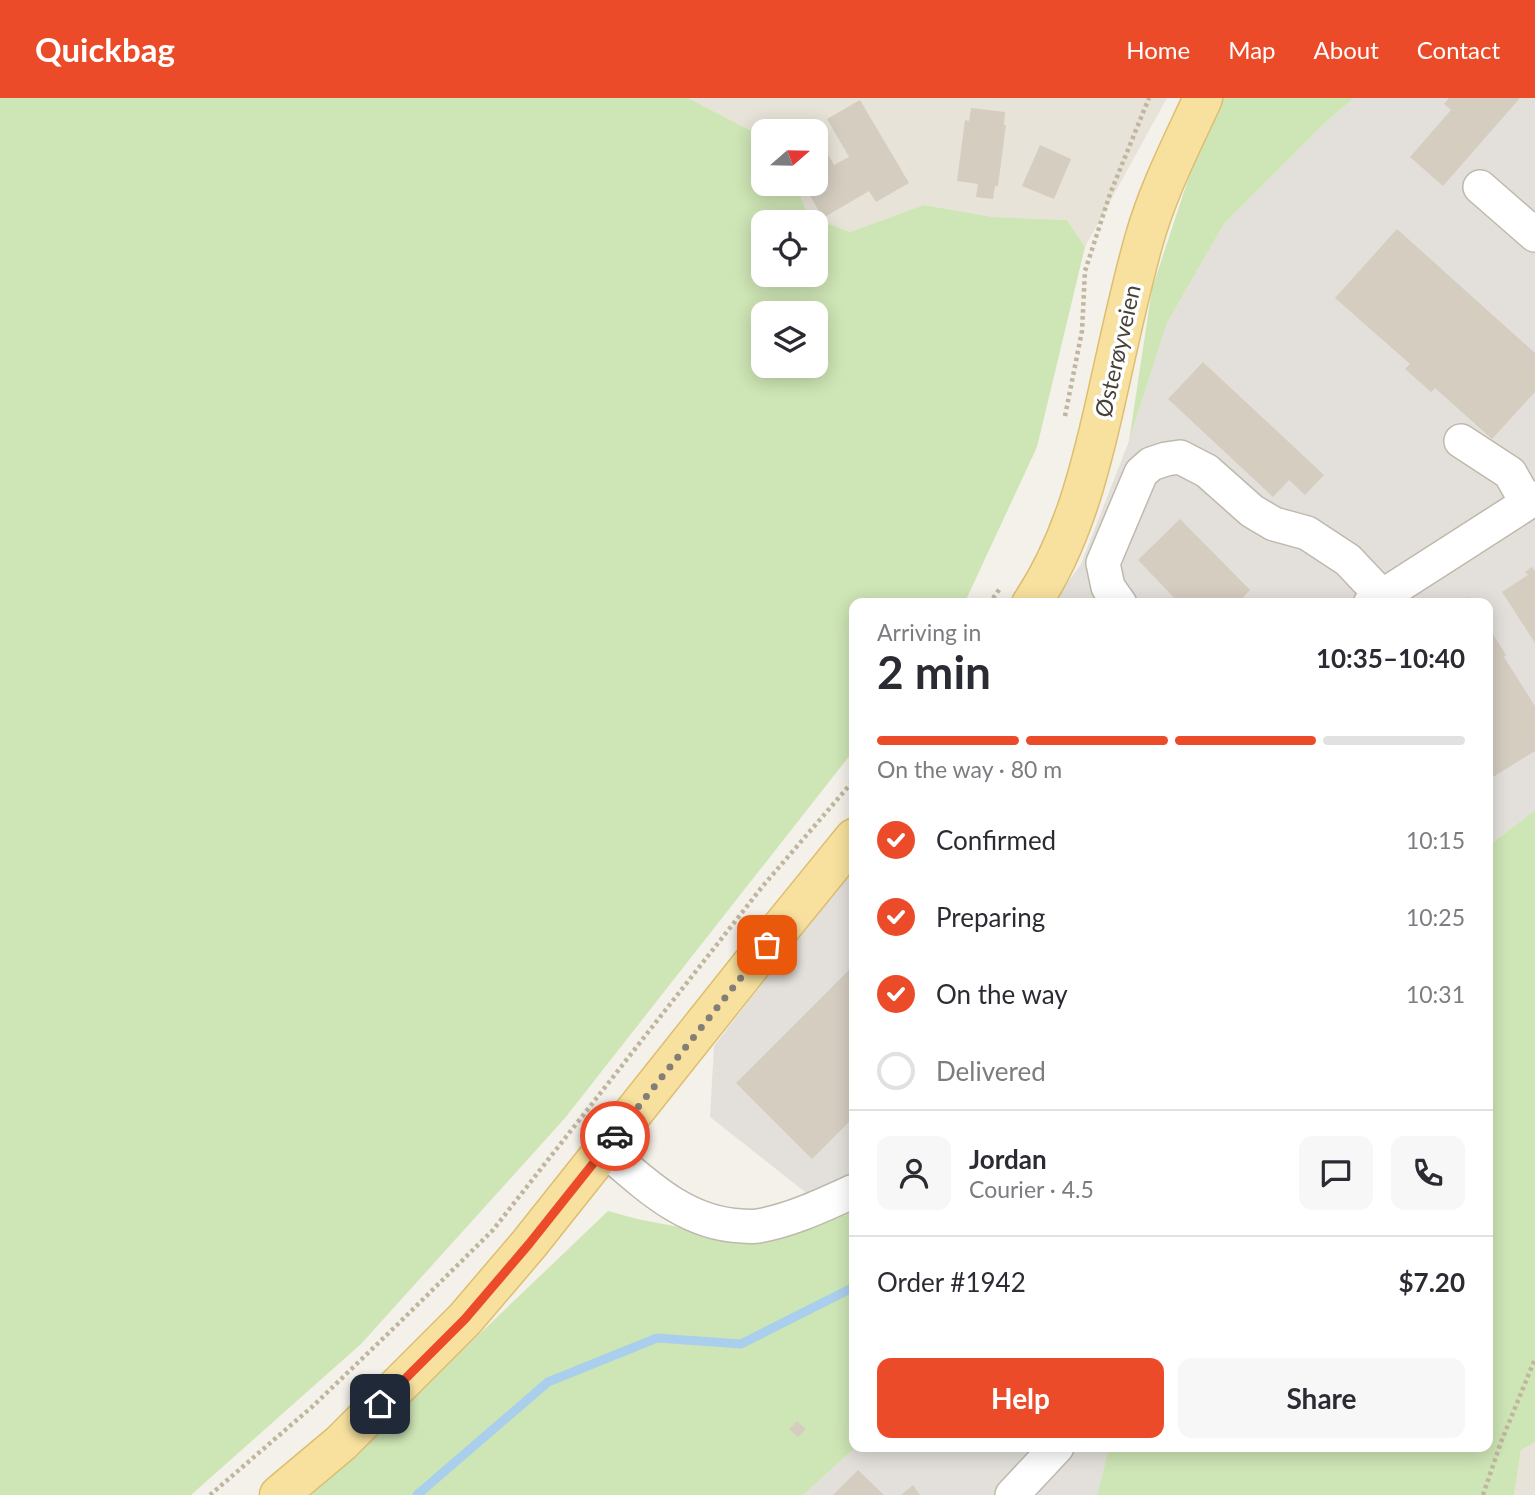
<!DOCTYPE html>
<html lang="en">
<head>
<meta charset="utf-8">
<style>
  :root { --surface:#fff; --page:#f7f7f7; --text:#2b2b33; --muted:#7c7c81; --line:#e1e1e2; --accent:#ec4b29 }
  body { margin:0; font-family:Lato,sans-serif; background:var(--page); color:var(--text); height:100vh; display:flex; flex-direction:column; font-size:26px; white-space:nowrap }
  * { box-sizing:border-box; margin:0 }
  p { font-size:23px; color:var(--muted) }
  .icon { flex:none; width:38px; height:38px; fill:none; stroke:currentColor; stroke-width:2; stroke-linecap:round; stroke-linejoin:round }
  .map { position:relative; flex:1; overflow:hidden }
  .details { position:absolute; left:849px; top:500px; width:644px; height:854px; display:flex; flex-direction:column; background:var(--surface); border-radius:14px; box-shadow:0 4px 18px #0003 }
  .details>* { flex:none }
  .needle { width:46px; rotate:70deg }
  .buttons { position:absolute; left:751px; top:21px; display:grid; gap:14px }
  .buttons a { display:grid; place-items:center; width:77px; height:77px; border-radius:14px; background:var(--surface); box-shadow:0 4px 18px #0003; font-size:35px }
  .pin { position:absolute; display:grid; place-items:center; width:60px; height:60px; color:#fff; margin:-30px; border-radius:14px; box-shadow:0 4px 10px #0006 }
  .courier { position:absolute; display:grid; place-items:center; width:70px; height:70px; margin:-35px; border:5px solid #ec4b29; border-radius:50%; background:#fff; color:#222; box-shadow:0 2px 9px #0007 }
  .head em { font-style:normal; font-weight:700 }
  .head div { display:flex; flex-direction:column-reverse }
  .head { display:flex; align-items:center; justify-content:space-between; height:119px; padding:0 28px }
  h1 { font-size:46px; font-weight:700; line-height:52px }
  .bar { display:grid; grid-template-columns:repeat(4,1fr); gap:10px 7px; align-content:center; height:84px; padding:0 28px }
  .bar i { height:9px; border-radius:5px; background:var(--line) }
  .bar .on { background:var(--accent) }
  .bar p { grid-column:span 4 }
  .line { display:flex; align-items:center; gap:18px; padding:0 28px; border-top:2px solid var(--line) }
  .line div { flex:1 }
  .round { display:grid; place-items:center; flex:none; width:74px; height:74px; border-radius:14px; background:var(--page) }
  ol { padding:0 28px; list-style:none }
  li { display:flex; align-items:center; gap:21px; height:77px }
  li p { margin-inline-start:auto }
  li .icon { padding:7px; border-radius:50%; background:var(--accent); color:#fff; stroke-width:4 }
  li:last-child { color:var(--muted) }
  li i { width:38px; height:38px; border:4px solid var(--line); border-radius:50% }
  .primary-button { display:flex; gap:14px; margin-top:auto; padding:14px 28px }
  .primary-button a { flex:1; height:80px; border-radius:14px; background:var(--accent); color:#fff; font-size:28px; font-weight:700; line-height:80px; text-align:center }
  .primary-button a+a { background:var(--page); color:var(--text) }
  header { display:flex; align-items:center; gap:42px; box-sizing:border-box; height:98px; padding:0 35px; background:var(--accent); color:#fff }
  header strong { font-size:33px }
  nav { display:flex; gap:38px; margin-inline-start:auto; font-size:24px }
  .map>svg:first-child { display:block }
</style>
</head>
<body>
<header>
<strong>Quickbag</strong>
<nav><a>Home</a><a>Map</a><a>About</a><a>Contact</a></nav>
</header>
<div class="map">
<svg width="1535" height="1397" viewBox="0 0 1535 1397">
  <rect width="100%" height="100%" fill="#f4f1ea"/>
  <path fill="#e7e3d8" d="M688 0H1167L1085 149 1067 122 993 119 924 107 850 134 808 118 796 86H816V33H763V39Z
    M1535 1344V1397H1514L1521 1352Z"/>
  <path fill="#e3e0db" d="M1354 0H1535V712L1488 748V506H1052L1081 466 1129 343 1167 225 1224 126 1326 24Z
    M854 767V1113L838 1120 710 1019 714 948Z
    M856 1349H1109L1097 1397H803Z"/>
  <path fill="#cee5b5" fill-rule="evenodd" d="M0 0H688L763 39V86H796L808 118 850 134 924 107 993 119 1067 122 1085 149 1037 349 964 506H854V652L565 1020 361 1246 191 1397H0ZM763 124H816V177H763ZM816 215V268H763V215Z
    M1222 0H1354L1326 24 1224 126 1167 225 1129 343 1152 191 1206 27Z
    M1535 712V1344L1521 1352 1514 1397H1097L1109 1349H1488V748Z
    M608 1113 637 1121 758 1144 838 1120 854 1113V1349H856L803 1397H311Z"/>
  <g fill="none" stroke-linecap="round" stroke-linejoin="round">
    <path stroke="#aacfec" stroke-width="9" d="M417 1397 548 1284 657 1240 741 1246 854 1189"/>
  </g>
  <path fill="#d5cdc0" d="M1449 0H1520L1443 88 1410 59 1451 12 1444 6Z
    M860 2 909 85 876 104 869 93 823 120 803 86H816V66L829 58 834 67 849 59 827 21Z
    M971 10 1005 14 1004 27H1006L998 88H995L993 101 976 99 978 86 957 83 965 22 969 23Z
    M1040 47 1071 61 1054 101 1022 88Z
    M1397 131 1535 255V294L1492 341 1435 290 1431 294 1405 271 1410 266 1335 200Z
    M1203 264 1324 377 1305 397 1289 382 1273 399 1168 301Z
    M1180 421 1250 492 1237 506H1180L1138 462Z
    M1532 469 1535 473V545L1502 494 1528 477 1525 474Z
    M1469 499 1473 506H1458Z
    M1488 528 1506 557 1504 559 1535 608V653L1488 682Z
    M854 867V1019L812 1061 736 985Z
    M797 1323 806 1331 798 1339 789 1331Z
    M858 1372 884 1397H833Z
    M913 1387 920 1397H901Z"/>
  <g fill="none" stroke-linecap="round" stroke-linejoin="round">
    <g stroke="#bfb9ad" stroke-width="36">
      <path id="minor" d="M1480 89 1535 137
        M1461 343 1510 375 1527 405
        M1120 506 1108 489 1103 465 1141 375 1151 366 1166 361 1180 359 1207 373 1252 413 1274 426 1307 435 1348 462 1382 498
        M1370 506 1535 400
        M604 1051C645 1086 685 1126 742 1128 747 1128 753 1129 758 1128 792 1122 823 1107 854 1093
        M1012 1397 1057 1349"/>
    </g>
    <g stroke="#dcbe6f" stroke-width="41">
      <path id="major" d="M1031 506C1072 445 1090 373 1106 302 1118 249 1129 195 1144 142 1158 92 1182 46 1203 0
        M279 1397 341 1345 465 1221 529 1146 750 868 854 740"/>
    </g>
    <path stroke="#c0b59f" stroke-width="4.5" stroke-dasharray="3.5 3.5" stroke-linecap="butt" d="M1065 318 1082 233 1085 173 1110 96 1149 0
      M989 506 1001 489
      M210 1397 313 1308 397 1227 493 1132 762 789 854 682
      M1483 1397 1501 1344 1535 1261"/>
    <use href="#minor" stroke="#fff" stroke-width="33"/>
    <use href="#major" stroke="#f8e19f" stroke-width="38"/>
  </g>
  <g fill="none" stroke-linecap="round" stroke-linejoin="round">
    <path stroke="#847f76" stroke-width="7" stroke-dasharray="0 12.6" d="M615 1038 767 847"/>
    <path stroke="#ec4b29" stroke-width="9" d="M380 1306 465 1221 529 1146 615 1038"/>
  </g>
  <g text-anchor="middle" stroke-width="7" stroke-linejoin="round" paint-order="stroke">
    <g font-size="23" fill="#474238" stroke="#fff">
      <text transform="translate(1118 253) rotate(-77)" y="8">Østerøyveien</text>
    </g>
  </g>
</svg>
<div class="buttons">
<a><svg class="needle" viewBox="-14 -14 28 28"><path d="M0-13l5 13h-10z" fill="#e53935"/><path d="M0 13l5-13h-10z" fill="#7c7c81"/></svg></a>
<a><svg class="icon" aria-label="locate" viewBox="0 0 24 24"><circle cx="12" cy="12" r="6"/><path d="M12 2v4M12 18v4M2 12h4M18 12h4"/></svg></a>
<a><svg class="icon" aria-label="layers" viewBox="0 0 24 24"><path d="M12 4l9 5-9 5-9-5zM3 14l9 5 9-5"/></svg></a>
</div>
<div class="pin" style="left:767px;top:847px;background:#ea580c"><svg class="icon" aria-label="bag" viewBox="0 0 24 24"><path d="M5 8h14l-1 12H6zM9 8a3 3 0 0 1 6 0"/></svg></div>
<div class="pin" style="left:380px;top:1306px;background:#1f2937"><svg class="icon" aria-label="home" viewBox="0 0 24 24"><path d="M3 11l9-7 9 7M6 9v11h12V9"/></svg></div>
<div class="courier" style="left:615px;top:1038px"><svg class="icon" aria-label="car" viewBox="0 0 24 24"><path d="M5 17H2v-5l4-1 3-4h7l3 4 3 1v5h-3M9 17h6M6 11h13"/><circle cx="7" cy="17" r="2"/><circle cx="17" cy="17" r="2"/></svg></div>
<section class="details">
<div class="head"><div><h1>2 min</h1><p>Arriving in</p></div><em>10:35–10:40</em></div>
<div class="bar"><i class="on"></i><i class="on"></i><i class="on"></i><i></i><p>On the way · 80 m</p></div>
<ol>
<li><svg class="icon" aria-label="check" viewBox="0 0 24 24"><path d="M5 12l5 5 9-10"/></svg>Confirmed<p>10:15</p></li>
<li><svg class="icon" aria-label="check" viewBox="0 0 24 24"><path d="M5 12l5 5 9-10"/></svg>Preparing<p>10:25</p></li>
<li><svg class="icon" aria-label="check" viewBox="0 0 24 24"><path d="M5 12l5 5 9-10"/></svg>On the way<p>10:31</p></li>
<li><i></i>Delivered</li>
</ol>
<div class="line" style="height:126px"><a class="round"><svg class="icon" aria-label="person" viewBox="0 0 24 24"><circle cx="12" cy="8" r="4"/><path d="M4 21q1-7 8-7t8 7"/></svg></a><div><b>Jordan</b><p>Courier · 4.5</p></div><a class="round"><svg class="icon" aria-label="chat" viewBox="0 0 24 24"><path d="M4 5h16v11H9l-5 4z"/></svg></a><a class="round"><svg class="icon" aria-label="phone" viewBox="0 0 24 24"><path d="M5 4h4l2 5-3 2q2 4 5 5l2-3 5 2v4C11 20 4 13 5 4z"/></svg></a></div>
<div class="line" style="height:91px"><div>Order #1942</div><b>$7.20</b></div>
<div class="primary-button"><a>Help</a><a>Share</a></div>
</section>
</div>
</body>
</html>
